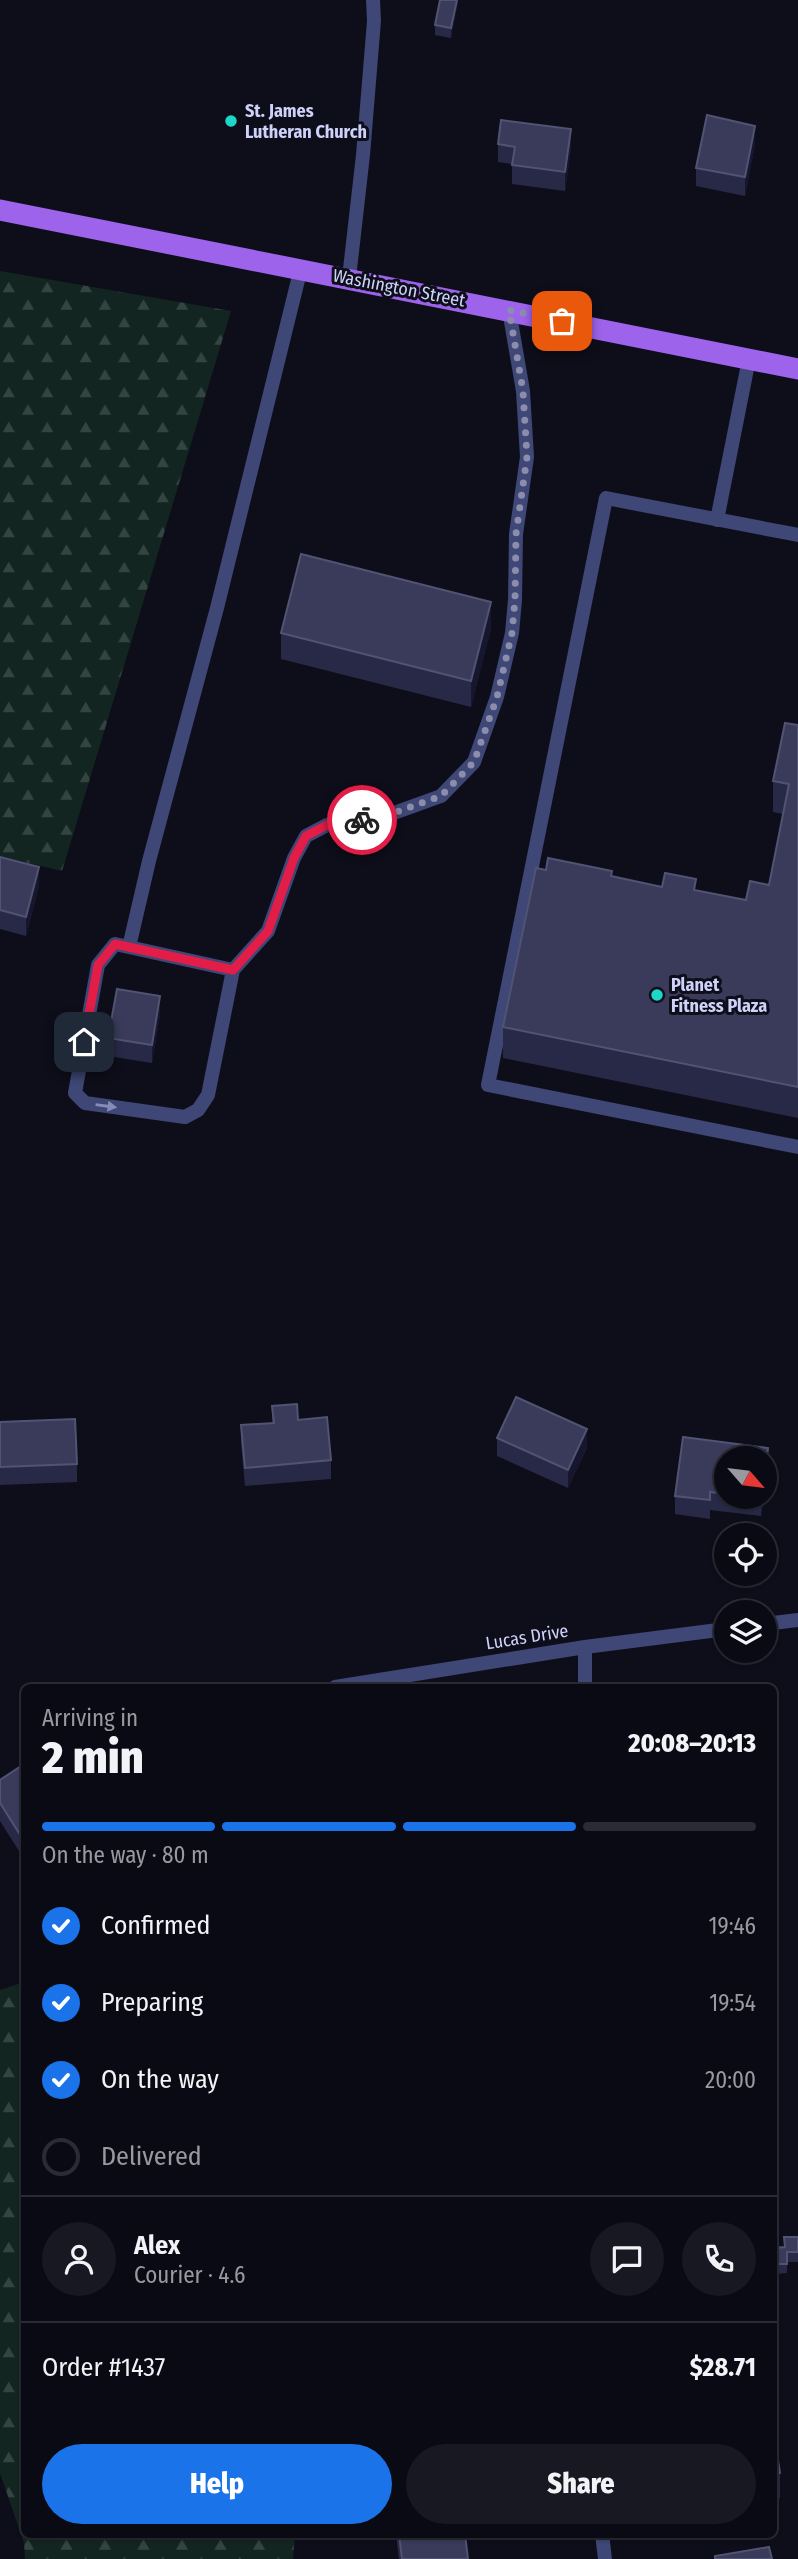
<!DOCTYPE html>
<html lang="en">
<head>
<meta charset="utf-8">
<style>
  :root { --surface:#0a0a14; --page:#181822; --text:#f1f3f6; --muted:#999aa0; --line:#2a2b34; --accent:#1a73e8 }
  body { margin:0; font-family:"Fira Sans Condensed",sans-serif; background:var(--page); color:var(--text); height:100vh; display:flex; flex-direction:column; font-size:26px; white-space:nowrap }
  * { box-sizing:border-box; margin:0 }
  p { font-size:23px; color:var(--muted) }
  .icon { flex:none; width:38px; height:38px; fill:none; stroke:currentColor; stroke-width:2; stroke-linecap:round; stroke-linejoin:round }
  .map { position:relative; flex:1; overflow:hidden }
  .panel { position:absolute; left:21px; top:1684px; width:756px; height:854px; display:flex; flex-direction:column; background:var(--surface); border-radius:10px; box-shadow:0 2px 5px #0004,0 0 0 2px var(--line) }
  .panel>* { flex:none }
  .needle { width:46px; rotate:118deg }
  .tools { position:absolute; left:714px; top:1446px; display:grid; gap:14px }
  .tools a { display:grid; place-items:center; width:63px; height:63px; border-radius:50%; background:var(--surface); box-shadow:0 2px 5px #0004,0 0 0 2px var(--line); font-size:35px }
  .pin { position:absolute; display:grid; place-items:center; width:60px; height:60px; color:#fff; margin:-30px; border-radius:14px; box-shadow:0 4px 10px #0006 }
  .courier { position:absolute; display:grid; place-items:center; width:70px; height:70px; margin:-35px; border:5px solid #e11d48; border-radius:50%; background:#fff; color:#222; box-shadow:0 2px 9px #0007 }
  .summary em { font-style:normal; font-weight:800 }
  .summary div { display:flex; flex-direction:column-reverse }
  .summary { display:flex; align-items:center; justify-content:space-between; height:119px; padding:0 21px }
  h1 { font-size:46px; font-weight:800; line-height:52px }
  .bar { display:grid; grid-template-columns:repeat(4,1fr); gap:10px 7px; align-content:center; height:84px; padding:0 21px }
  .bar i { height:9px; border-radius:5px; background:var(--line) }
  .bar .on { background:var(--accent) }
  .bar p { grid-column:span 4 }
  .line { display:flex; align-items:center; gap:18px; padding:0 21px; border-top:2px solid var(--line) }
  .line div { flex:1 }
  .round { display:grid; place-items:center; flex:none; width:74px; height:74px; border-radius:37px; background:var(--page) }
  ol { padding:0 21px; list-style:none }
  li { display:flex; align-items:center; gap:21px; height:77px }
  li p { margin-inline-start:auto }
  li .icon { padding:7px; border-radius:50%; background:var(--accent); color:#fff; stroke-width:4 }
  li:last-child { color:var(--muted) }
  li i { width:38px; height:38px; border:4px solid var(--line); border-radius:50% }
  .primary-button { display:flex; gap:14px; margin-top:auto; padding:14px 21px }
  .primary-button a { flex:1; height:80px; border-radius:42px; background:var(--accent); color:#fff; font-size:28px; font-weight:800; line-height:80px; text-align:center }
  .primary-button a+a { background:var(--page); color:var(--text) }
  .map>svg:first-child { display:block }
</style>
</head>
<body>
<div class="map">
<svg width="798" height="2559" viewBox="0 0 798 2559">
  <defs>
    <pattern id="forest-firs" width="22" height="20" patternUnits="userSpaceOnUse" patternTransform="scale(1.75)"><rect width="22" height="20" fill="#122520"/><path d="M5 1l3.5 6h-7zM16 11l3.5 6h-7z" fill="#334441"/></pattern>
  </defs>
  <rect width="100%" height="100%" fill="#0e0e1b"/>
  <path fill="url(#forest-firs)" d="M0 271 231 311 62 871 0 856Z
    M24 1982V2534H295L293 2559H25L24 2543 0 2473V1990Z"/>
  <g fill="none" stroke-linecap="round" stroke-linejoin="round">
    <path stroke="#3e4775" stroke-width="14" d="M717 520 749 359
      M798 535 606 498 488 1085 798 1147
      M129 947 149 861 217 608 301 268
      M233 970 115 944 98 965 75 1093 85 1103 185 1117 198 1110 208 1095 233 970 268 931 294 858 306 836 327 825 380 818 441 796 474 762 497 697 512 633 515 600 516 534 527 457 523 391 509 310"/>
    <path stroke="#3e4775" stroke-width="14" d="M349 278 363 155 374 21 373 0
      M765 1624 798 1620
      M585 1647V1687
      M335 1687 585 1647 726 1629
      M602 2534 605 2559"/>
    <path stroke="#9e63eb" stroke-width="21" d="M0 210 798 369"/>
  </g>
  <path fill="#282947" d="M458 0 451 38 435 35V25Z
    M498 144 571 147 565 191 512 184V164L498 162Z
    M755 144 745 196 696 186V168Z
    M491 628 471 707 281 659V633Z
    M798 725V1118L503 1058V1027L546 870 612 876 662 887 696 890 746 900 769 885 783 814 773 812V781Z
    M0 857 39 886 26 936 0 929Z
    M160 1014 152 1063 108 1056V1038Z
    M272 1406 298 1420 331 1460V1479L245 1486 241 1443V1425L272 1423Z
    M0 1422 77 1464V1482L0 1485Z
    M683 1437 768 1448V1466L765 1492V1458H726V1496H764L761 1516 710 1510V1519L675 1514V1496Z
    M497 1438 587 1448 568 1488 497 1456Z
    M24 1764V1859L0 1821V1780Z
    M798 2237V2262H787V2273L774 2274V2248L784 2247Z
    M774 2435 780 2473V2498L774 2499Z
    M396 2534H465L468 2559H399Z"/>
  <path fill="#16162e" d="M457 0H458V3L451 38V28Z
    M755 126V144L745 196V177Z
    M571 129V147L565 191V172Z
    M491 602V628L471 707V681Z
    M39 867V886L26 936V917Z
    M160 996V1014L152 1063V1045Z
    M587 1429V1448L568 1488V1470Z
    M768 1448V1466L765 1492V1473Z
    M762 1496H764L761 1516Z"/>
  <path fill="#3a3b5a" stroke="#515373" stroke-width="2" d="M440 0H457L451 28 435 25Z
    M707 115 755 126 745 177 696 168Z
    M501 120 571 129 565 172 512 165 515 147 498 144Z
    M301 554 491 602 471 681 281 633Z
    M785 723 798 725V1087L503 1027 536 868 546 870 548 858 612 871 611 876 662 887 665 873 696 879 694 890 746 900 750 881 769 885 789 784 773 781Z
    M0 857 39 867 26 917 0 910Z
    M117 989 160 996 152 1045 108 1038Z
    M516 1397 587 1429 568 1470 497 1438Z
    M297 1404 298 1420 327 1417 331 1460 245 1468 241 1425 274 1423 272 1406Z
    M75 1419 77 1464 0 1467V1422Z
    M683 1437 768 1448 765 1473V1458H726V1494L710 1492V1500L675 1496Z
    M24 1764V1841L0 1803V1780Z
    M784 2237H798V2252H787V2264H774V2248L785 2247Z
    M774 2435 780 2473 774 2474Z
    M399 2534H465L468 2559H402Z
    M769 2547 772 2559H715V2556Z"/>
  <defs><path id="oneway-solid" d="M-6-.8H1V-3.2L6.5 0L1 3.2V.8H-6Z" transform="scale(1.75)"/></defs>
  <use fill="#868cb7" href="#oneway-solid" transform="translate(106 1106) rotate(8)"/>
  <g fill="none" stroke-linecap="round" stroke-linejoin="round">
    <path stroke="#8b8dab" stroke-width="7" stroke-dasharray="0 12.6" d="M362 820 380 818 441 796 474 762 497 697 512 633 515 600 516 534 527 457 523 391 509 310 562 321"/>
    <path stroke="#e11d48" stroke-width="9" d="M84 1042 98 965 115 944 233 970 268 931 294 858 306 836 327 825 362 820"/>
  </g>
  <g fill="#1cd8c6" stroke="#0e0e1b" stroke-width="2.5">
    <circle cx="231" cy="121" r="7"/>
    <circle cx="657" cy="995" r="7"/>
  </g>
  <g text-anchor="middle" stroke-width="6" stroke-linejoin="round" paint-order="stroke">
    <g font-size="18" font-weight="bold" fill="#ced2f9" stroke="#0e0e1b" text-anchor="start">
      <text x="245" y="117">St. James<tspan x="245" dy="21">Lutheran Church</tspan></text>
      <text x="671" y="991">Planet<tspan x="671" dy="21">Fitness Plaza</tspan></text>
    </g>
    <g font-size="18" fill="#ced2f9" stroke="#0e0e1b">
      <text transform="translate(399 288) rotate(11)" y="6">Washington Street</text>
      <text transform="translate(527 1637) rotate(-9)" y="6">Lucas Drive</text>
    </g>
  </g>
</svg>
<div class="tools">
<a><svg class="needle" viewBox="-14 -14 28 28"><path d="M0-13l5 13h-10z" fill="#e53935"/><path d="M0 13l5-13h-10z" fill="#999aa0"/></svg></a>
<a><svg class="icon" aria-label="locate" viewBox="0 0 24 24"><circle cx="12" cy="12" r="6"/><path d="M12 2v4M12 18v4M2 12h4M18 12h4"/></svg></a>
<a><svg class="icon" aria-label="layers" viewBox="0 0 24 24"><path d="M12 4l9 5-9 5-9-5zM3 14l9 5 9-5"/></svg></a>
</div>
<div class="pin" style="left:562px;top:321px;background:#ea580c"><svg class="icon" aria-label="bag" viewBox="0 0 24 24"><path d="M5 8h14l-1 12H6zM9 8a3 3 0 0 1 6 0"/></svg></div>
<div class="pin" style="left:84px;top:1042px;background:#1f2937"><svg class="icon" aria-label="home" viewBox="0 0 24 24"><path d="M3 11l9-7 9 7M6 9v11h12V9"/></svg></div>
<div class="courier" style="left:362px;top:820px"><svg class="icon" aria-label="bike" viewBox="0 0 24 24"><circle cx="6" cy="16" r="4"/><circle cx="18" cy="16" r="4"/><path d="M6 16l4-8h5l3 8M10 8l3 8H6M13 5h3"/></svg></div>
<section class="panel">
<div class="summary"><div><h1>2 min</h1><p>Arriving in</p></div><em>20:08–20:13</em></div>
<div class="bar"><i class="on"></i><i class="on"></i><i class="on"></i><i></i><p>On the way · 80 m</p></div>
<ol>
<li><svg class="icon" aria-label="check" viewBox="0 0 24 24"><path d="M5 12l5 5 9-10"/></svg>Confirmed<p>19:46</p></li>
<li><svg class="icon" aria-label="check" viewBox="0 0 24 24"><path d="M5 12l5 5 9-10"/></svg>Preparing<p>19:54</p></li>
<li><svg class="icon" aria-label="check" viewBox="0 0 24 24"><path d="M5 12l5 5 9-10"/></svg>On the way<p>20:00</p></li>
<li><i></i>Delivered</li>
</ol>
<div class="line" style="height:126px"><a class="round"><svg class="icon" aria-label="person" viewBox="0 0 24 24"><circle cx="12" cy="8" r="4"/><path d="M4 21q1-7 8-7t8 7"/></svg></a><div><b>Alex</b><p>Courier · 4.6</p></div><a class="round"><svg class="icon" aria-label="chat" viewBox="0 0 24 24"><path d="M4 5h16v11H9l-5 4z"/></svg></a><a class="round"><svg class="icon" aria-label="phone" viewBox="0 0 24 24"><path d="M5 4h4l2 5-3 2q2 4 5 5l2-3 5 2v4C11 20 4 13 5 4z"/></svg></a></div>
<div class="line" style="height:91px"><div>Order #1437</div><b>$28.71</b></div>
<div class="primary-button"><a>Help</a><a>Share</a></div>
</section>
</div>
</body>
</html>
